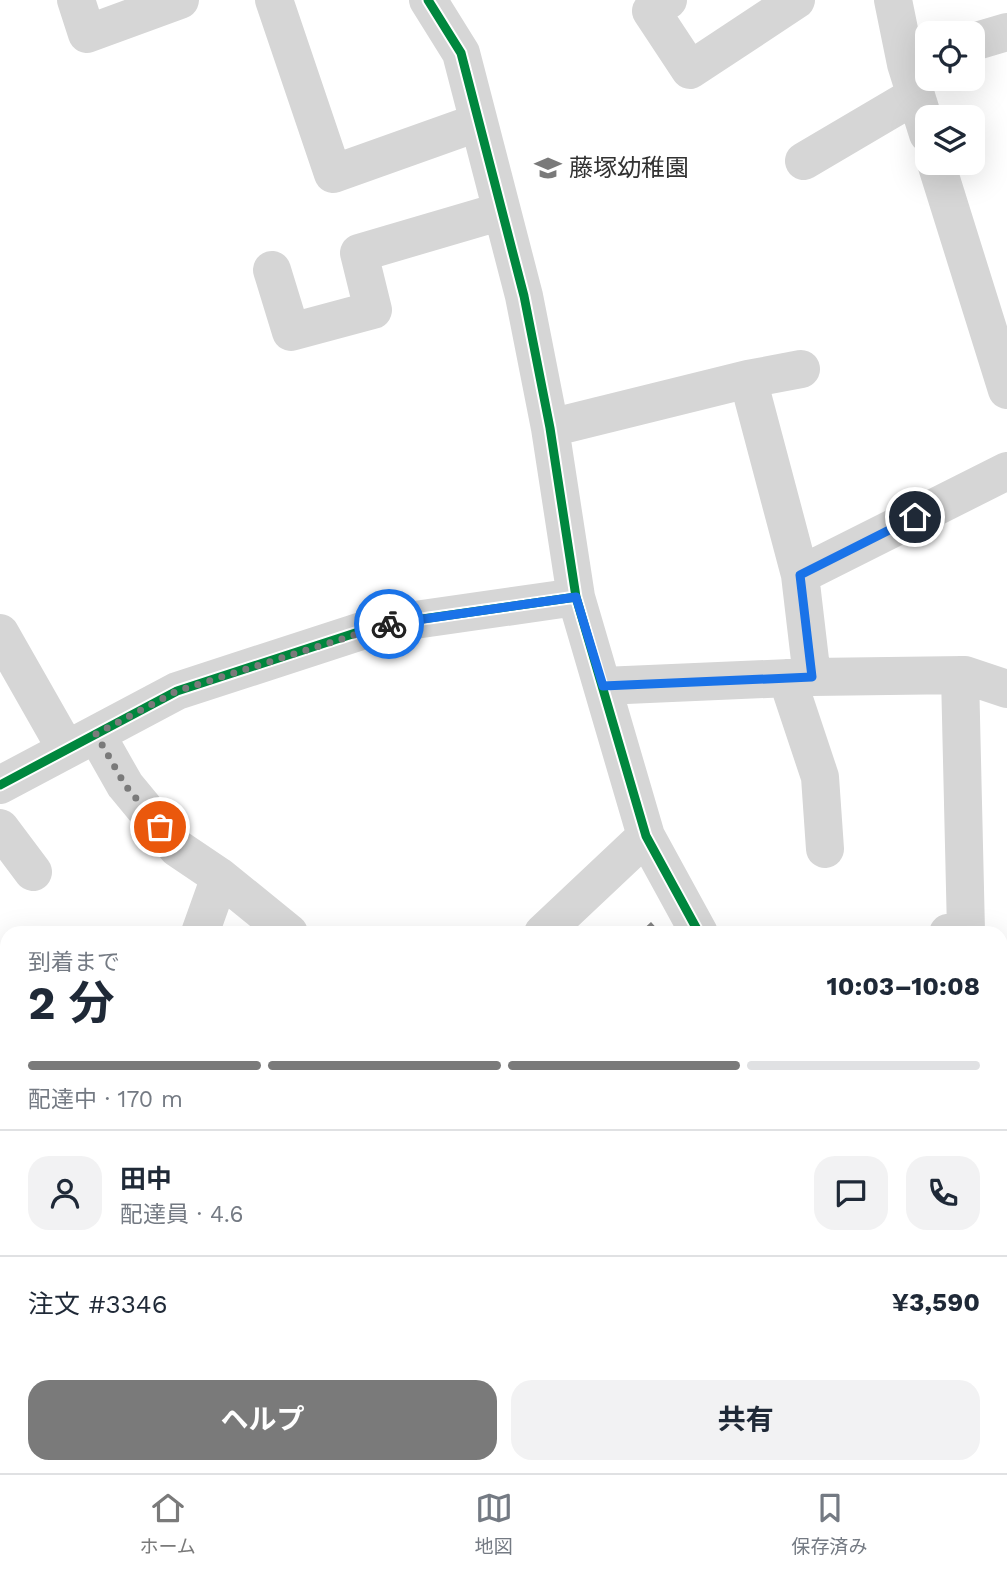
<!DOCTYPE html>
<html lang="ja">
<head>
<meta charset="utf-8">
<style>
  :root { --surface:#fff; --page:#f2f2f3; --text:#1f2937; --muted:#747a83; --line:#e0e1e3; --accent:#7a7a7a }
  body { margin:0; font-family:"Work Sans","Noto Sans JP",sans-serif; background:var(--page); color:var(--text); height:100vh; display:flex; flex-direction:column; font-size:26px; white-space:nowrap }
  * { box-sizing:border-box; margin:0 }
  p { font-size:23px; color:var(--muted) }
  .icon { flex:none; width:38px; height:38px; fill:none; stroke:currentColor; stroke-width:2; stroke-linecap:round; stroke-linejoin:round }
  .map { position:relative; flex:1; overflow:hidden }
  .sheet { position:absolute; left:0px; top:926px; width:1008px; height:548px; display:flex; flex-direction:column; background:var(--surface); border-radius:21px 21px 0 0; box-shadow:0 7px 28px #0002 }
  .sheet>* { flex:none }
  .controls { position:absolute; left:915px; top:21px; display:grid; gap:14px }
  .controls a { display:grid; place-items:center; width:70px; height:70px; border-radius:14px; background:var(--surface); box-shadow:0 7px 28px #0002; font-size:35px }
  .pin { position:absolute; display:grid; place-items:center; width:60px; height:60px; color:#fff; margin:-30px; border:4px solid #fff; border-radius:50%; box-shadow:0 2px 7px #0007 }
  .courier { position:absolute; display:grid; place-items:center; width:70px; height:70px; margin:-35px; border:5px solid #1a73e8; border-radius:50%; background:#fff; color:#222; box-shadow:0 2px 9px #0007 }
  .headline em { font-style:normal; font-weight:700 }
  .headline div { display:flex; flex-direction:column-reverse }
  .headline { display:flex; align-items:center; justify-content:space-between; height:119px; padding:0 28px }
  h1 { font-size:46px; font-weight:700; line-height:52px }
  .bar { display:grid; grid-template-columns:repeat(4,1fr); gap:10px 7px; align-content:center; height:84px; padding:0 28px }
  .bar i { height:9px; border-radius:5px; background:var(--line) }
  .bar .on { background:var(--accent) }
  .bar p { grid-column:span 4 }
  .line { display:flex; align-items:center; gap:18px; padding:0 28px; border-top:2px solid var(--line) }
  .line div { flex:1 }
  .round { display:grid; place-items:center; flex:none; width:74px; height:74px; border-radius:21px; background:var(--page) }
  .button { display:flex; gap:14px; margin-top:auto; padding:14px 28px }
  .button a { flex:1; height:80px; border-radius:21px; background:var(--accent); color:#fff; font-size:28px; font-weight:700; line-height:80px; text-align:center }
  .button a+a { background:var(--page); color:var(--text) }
  .dock { display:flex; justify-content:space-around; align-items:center; height:98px; border-top:2px solid var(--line); background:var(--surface); font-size:19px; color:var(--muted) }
  .dock a { display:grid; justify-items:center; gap:4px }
  .dock .on { color:var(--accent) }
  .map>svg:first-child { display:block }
</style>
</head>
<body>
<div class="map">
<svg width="1007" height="1473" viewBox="0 0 1007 1473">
  <rect width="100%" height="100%" fill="#fff"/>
  <path fill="#808080" d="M651 922 661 933H639Z
    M1001 1140 1007 1150V1165L1001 1169Z
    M0 1375H7V1418H0Z
    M1007 1385V1412L1001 1416V1388Z
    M113 1466H130L132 1473H112L110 1468Z
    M141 1466H163L164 1469 181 1466 183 1473H136L135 1469Z
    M289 1466H316L319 1473H293Z
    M326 1466H359L360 1469 354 1473H330Z
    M377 1466H409L402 1470 404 1473H365Z
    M449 1466H463L466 1473H438Z
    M485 1466H519L509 1473H488Z
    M675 1466H709L713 1473H674L672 1468Z
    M711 1466H735L723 1473H715Z
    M775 1466H831L820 1473H778Z
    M962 1466H983L985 1471 993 1466H1001L1004 1473H965Z"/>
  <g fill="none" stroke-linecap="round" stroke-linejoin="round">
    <path stroke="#d6d6d6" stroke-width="38" d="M76 0 87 34 180 0
      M274 0 333 174 479 122
      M428 0 461 53 524 296 550 428 576 597 646 836 699 933
      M668 0 651 11 690 70 796 0
      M893 0 906 64 928 134
      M973 42 1007 32
      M804 161 916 95
      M936 163 1007 390
      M272 270 291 332 373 310 359 253 502 211
      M748 379 800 575 812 677
      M550 428 748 379 801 369
      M800 575 1007 471
      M0 633 66 749
      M787 678 820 777 825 849
      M603 686 812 677 965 675 1007 689
      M96 734 125 785 177 848 220 877 289 933
      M0 785 177 691 380 625 576 597
      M0 828 33 872
      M200 933 220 877
      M543 933 646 836
      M948 933 966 931 960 675
      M1001 1020H1007
      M0 1126H7
      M1001 1233 1007 1229
      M0 1289H7
      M1001 1327 1007 1337
      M0 1463 7 1462
      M194 1466 198 1473
      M850 1466 854 1473
      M600 1473 611 1466"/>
    <g stroke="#fff" stroke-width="13">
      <path id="cycleway" d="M428 0 461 53 524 296 550 428 576 597 646 836 699 933
        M0 785 177 691 380 625 576 597"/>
    </g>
    <use href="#cycleway" stroke="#00873e" stroke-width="9"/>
  </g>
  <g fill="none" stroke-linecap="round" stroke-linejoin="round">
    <path stroke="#7a7a7a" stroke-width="7" stroke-dasharray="0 12.6" d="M160 827 125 785 96 734 177 691 389 624"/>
    <path stroke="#1a73e8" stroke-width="9" d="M389 624 576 597 603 686 812 677 800 575 915 517"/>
  </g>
  <defs>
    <g id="school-bare" transform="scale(2.1)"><path d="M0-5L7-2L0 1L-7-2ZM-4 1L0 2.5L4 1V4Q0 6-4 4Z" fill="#7a7a7a" stroke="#fff" stroke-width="2.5" paint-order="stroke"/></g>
  </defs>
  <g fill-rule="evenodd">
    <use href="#school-bare" x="548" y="168"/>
  </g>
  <g text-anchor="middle" stroke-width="7" stroke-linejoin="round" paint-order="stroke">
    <g font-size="24" fill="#323232" stroke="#fff" text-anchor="start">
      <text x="569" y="176">藤塚幼稚園</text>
    </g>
  </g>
</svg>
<div class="controls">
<a><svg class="icon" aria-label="locate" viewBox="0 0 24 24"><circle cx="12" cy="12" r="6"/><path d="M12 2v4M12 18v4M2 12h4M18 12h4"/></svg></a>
<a><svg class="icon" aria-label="layers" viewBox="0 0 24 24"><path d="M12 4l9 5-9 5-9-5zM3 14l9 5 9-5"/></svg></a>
</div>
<div class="pin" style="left:160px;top:827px;background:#ea580c"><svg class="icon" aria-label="bag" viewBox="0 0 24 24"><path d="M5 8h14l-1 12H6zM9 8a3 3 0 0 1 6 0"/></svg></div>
<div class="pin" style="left:915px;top:517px;background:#1f2937"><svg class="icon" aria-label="home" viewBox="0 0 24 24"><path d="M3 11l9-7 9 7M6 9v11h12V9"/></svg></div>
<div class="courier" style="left:389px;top:624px"><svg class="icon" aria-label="bike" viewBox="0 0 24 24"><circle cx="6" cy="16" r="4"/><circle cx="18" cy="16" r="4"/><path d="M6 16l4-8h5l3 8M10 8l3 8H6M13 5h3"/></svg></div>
<section class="sheet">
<div class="headline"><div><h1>2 分</h1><p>到着まで</p></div><em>10:03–10:08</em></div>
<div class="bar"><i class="on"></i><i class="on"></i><i class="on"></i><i></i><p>配達中 · 170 m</p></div>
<div class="line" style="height:126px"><a class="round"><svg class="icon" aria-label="person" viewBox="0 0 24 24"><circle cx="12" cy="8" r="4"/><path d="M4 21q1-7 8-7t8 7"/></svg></a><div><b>田中</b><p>配達員 · 4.6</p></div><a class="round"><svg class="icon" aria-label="chat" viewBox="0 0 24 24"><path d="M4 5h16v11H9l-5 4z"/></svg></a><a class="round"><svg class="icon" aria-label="phone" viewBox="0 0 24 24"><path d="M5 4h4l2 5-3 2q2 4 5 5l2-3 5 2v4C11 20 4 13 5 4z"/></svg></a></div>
<div class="line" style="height:91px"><div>注文 #3346</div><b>¥3,590</b></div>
<div class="button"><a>ヘルプ</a><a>共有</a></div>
</section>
</div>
<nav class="dock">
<a class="on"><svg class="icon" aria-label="home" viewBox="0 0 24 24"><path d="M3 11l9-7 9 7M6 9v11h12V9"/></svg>ホーム</a>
<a><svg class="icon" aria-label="map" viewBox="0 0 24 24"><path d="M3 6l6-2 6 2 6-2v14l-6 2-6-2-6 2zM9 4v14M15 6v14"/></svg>地図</a>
<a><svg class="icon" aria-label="saved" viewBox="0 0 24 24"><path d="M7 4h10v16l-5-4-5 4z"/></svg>保存済み</a>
</nav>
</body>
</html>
